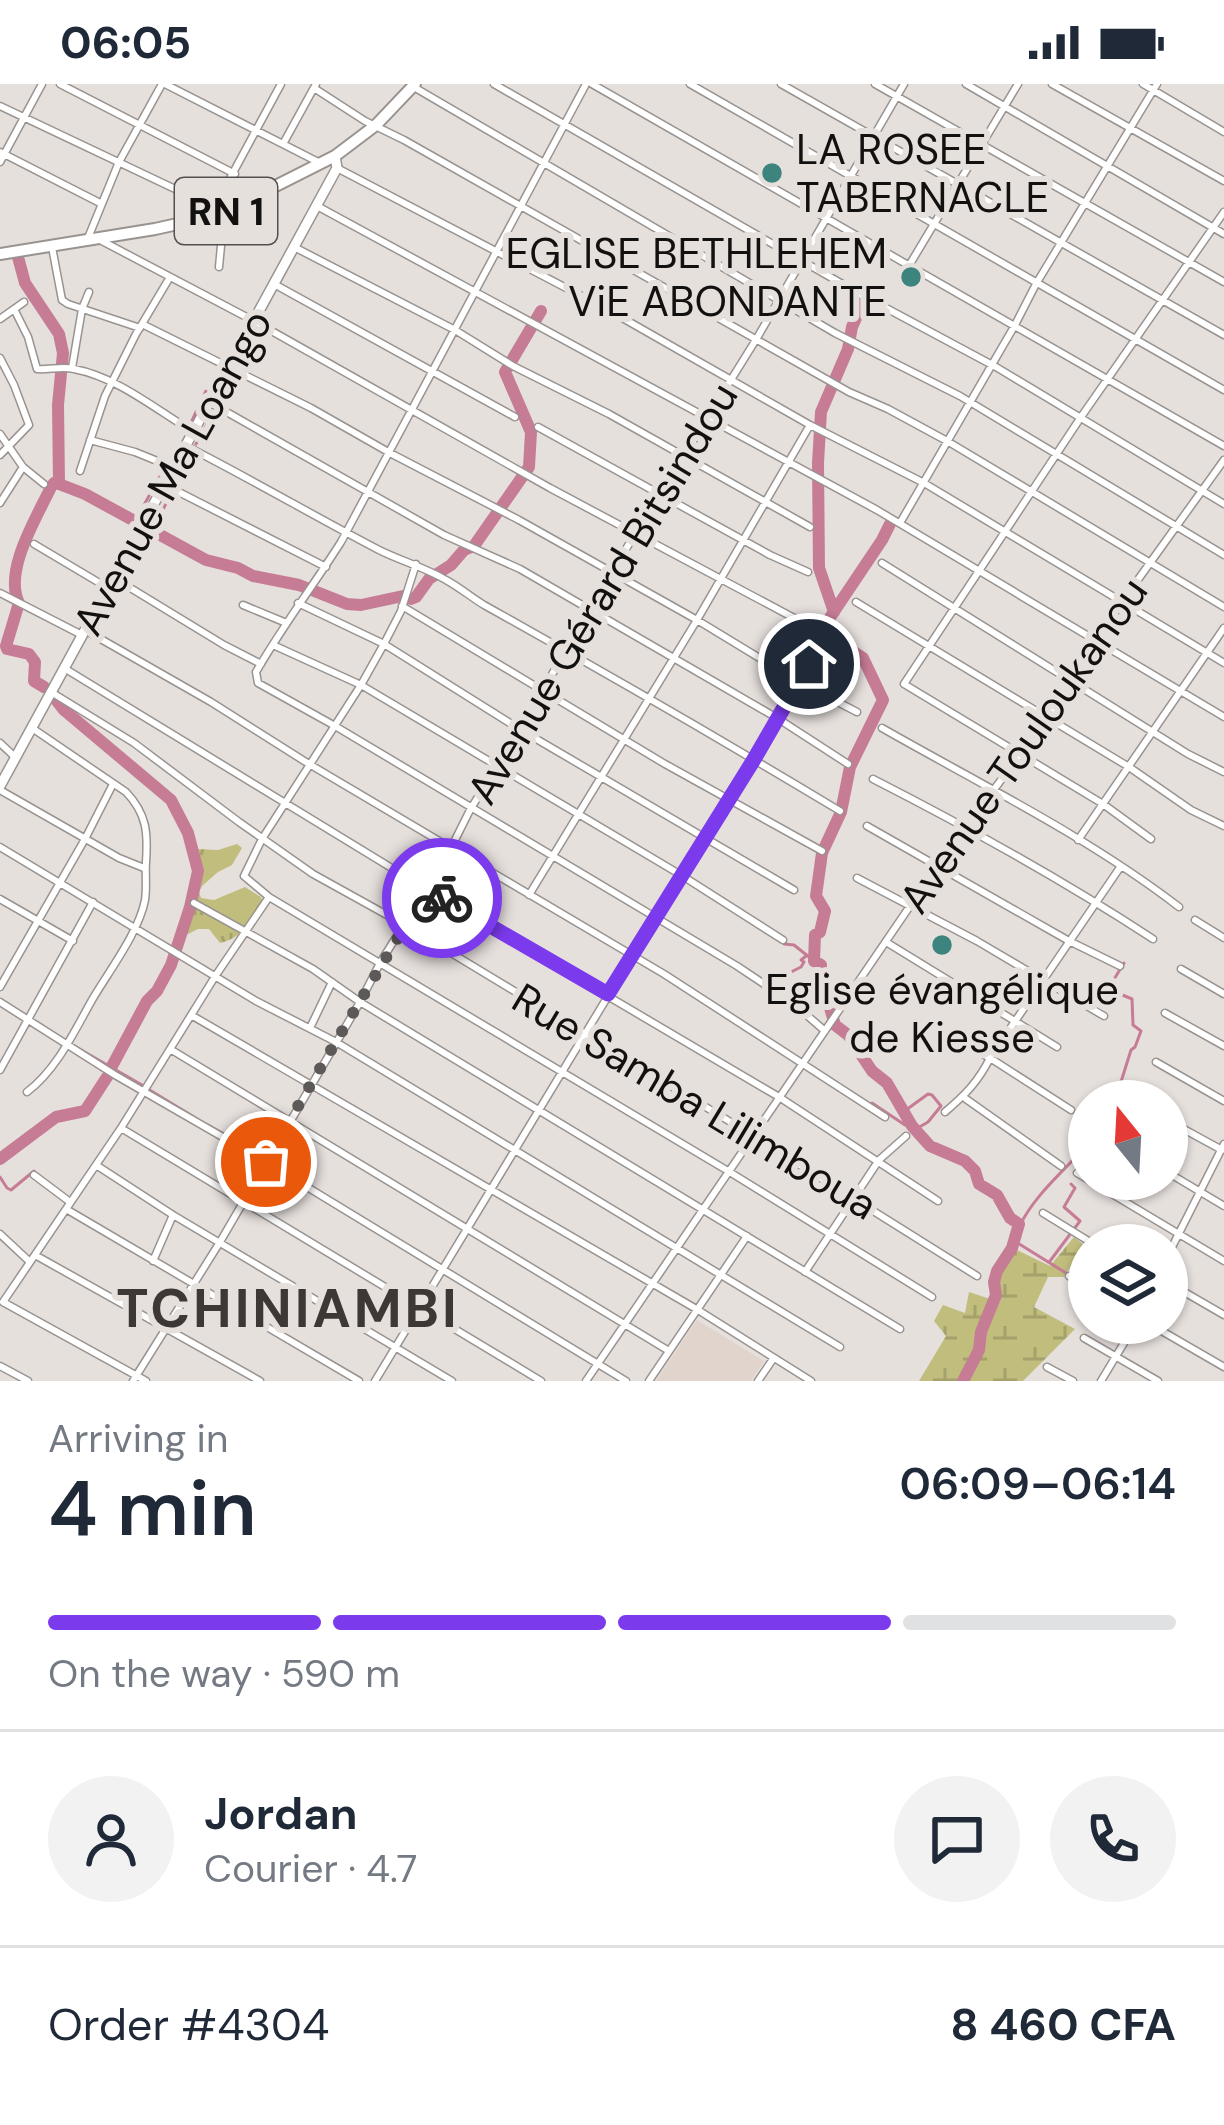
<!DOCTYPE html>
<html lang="en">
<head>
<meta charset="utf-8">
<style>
  :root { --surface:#fff; --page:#f2f2f3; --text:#1f2937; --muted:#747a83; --line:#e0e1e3; --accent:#7c3aed }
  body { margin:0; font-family:"DM Sans",sans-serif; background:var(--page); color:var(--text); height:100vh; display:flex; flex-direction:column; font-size:45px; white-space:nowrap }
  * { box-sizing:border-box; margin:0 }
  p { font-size:39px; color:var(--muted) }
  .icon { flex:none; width:66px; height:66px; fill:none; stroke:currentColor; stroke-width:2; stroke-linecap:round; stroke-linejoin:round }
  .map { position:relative; height:1297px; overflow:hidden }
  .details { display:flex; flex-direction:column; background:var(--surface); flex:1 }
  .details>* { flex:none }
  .needle { width:78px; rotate:342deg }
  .tools { position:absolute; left:1068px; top:996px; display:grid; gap:24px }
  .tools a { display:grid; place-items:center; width:120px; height:120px; border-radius:50%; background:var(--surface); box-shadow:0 3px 9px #0004; font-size:60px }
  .pin { position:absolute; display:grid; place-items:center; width:102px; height:102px; color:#fff; margin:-51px; border:6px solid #fff; border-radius:50%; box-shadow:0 3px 12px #0007 }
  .courier { position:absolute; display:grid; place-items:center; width:120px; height:120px; margin:-60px; border:9px solid #7c3aed; border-radius:50%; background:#fff; color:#222; box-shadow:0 3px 15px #0007 }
  .overview em { font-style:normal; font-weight:600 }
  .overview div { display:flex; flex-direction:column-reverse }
  .overview { display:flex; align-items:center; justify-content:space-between; height:204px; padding:0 48px }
  h1 { font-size:78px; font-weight:600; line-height:90px }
  .bar { display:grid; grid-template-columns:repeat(4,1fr); gap:18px 12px; align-content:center; height:144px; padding:0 48px }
  .bar i { height:15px; border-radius:9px; background:var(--line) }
  .bar .on { background:var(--accent) }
  .bar p { grid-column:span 4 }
  .line { display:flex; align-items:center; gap:30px; padding:0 48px; border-top:3px solid var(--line) }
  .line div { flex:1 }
  .round { display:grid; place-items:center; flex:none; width:126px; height:126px; border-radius:63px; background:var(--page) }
  .status { display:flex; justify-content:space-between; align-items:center; height:84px; padding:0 60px; background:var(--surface); direction:ltr }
  .status svg { height:33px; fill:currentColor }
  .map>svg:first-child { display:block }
</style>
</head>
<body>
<div class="status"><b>06:05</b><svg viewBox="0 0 49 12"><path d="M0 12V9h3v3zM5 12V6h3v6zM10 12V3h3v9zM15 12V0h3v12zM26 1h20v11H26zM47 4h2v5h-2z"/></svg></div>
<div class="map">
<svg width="1224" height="1297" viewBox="0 0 1224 1297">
  <defs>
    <pattern id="grass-tufts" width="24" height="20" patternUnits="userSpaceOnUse" patternTransform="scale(3)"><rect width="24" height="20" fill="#c0bd7d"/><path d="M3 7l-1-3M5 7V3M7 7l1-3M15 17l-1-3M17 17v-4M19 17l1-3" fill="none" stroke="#a4a16b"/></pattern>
    <pattern id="wetland-marsh" width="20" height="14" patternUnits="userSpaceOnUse" patternTransform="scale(3)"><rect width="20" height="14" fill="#c0bd7d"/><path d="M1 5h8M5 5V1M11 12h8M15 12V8" fill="none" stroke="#a4a16b"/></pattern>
  </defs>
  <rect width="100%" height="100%" fill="#e6e0dd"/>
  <path fill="#e1d4cd" d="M697 1236 764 1277 751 1297H656Z"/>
  <path fill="url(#grass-tufts)" d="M237 760 242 764 232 781 218 788 202 802 199 808 201 814 214 816 245 803 261 813 265 825C252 839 239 855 220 859L209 845H198L186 851 184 843 197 788 194 771 197 765 218 766Z"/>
  <path fill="url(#wetland-marsh)" d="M1074 1153 1084 1161 1064 1193H1048L1034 1223 1075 1245 1023 1297H919L946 1252 934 1237 943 1221 965 1229 969 1208 990 1215 1011 1163 1050 1182Z"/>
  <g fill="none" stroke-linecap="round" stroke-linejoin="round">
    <path stroke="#c77c96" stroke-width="3" d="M189 343 206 307
      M196 360 225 308
      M139 430 164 385
      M154 444 185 381
      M784 860 794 861 814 877
      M781 901 789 889 801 883 804 878 801 876 806 872
      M69 959 142 1001
      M148 1005 194 1033
      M1115 1017 1131 966 1135 963 1141 947 1133 941 1132 915 1108 905 1124 879
      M872 1019 905 1041H910
      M906 1026 928 1010 932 1011 941 1022 928 1038 916 1045
      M208 1041 252 1066
      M0 1093 7 1104 11 1106 34 1087
      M1019 1143C1035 1110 1065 1086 1089 1059
      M1016 1158 1066 1189
      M1050 1177 1080 1137 1064 1123 1075 1104 1071 1100"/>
    <path stroke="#c77c96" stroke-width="12" d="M18 173 25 199 59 250 63 269 58 321 59 400 54 399 51 403C37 433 3 487 19 519L6 562 7 565 29 570 35 578 34 597 44 603
      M59 400 85 410 206 476 238 484 253 492 299 501 347 520 361 521 403 512 411 515 416 513 429 495 451 481 464 466 474 462 529 383 531 348 505 288 541 227
      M890 440 882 456 825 541 831 553 863 574 883 616 850 683 841 728 822 769 816 812 825 827 820 848 815 851 814 877 821 881V893L835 941 848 951 872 987 887 999 912 1042 930 1062 965 1077 975 1087 979 1100 997 1111 1010 1134 1019 1140 1012 1164 997 1187 994 1198 996 1211 981 1248 979 1266 963 1297
      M834 528 819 484 818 379 821 328 848 265 852 243 865 214
      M57 617 64 626 171 716 188 749 198 787 190 823 171 881 157 907 147 917 111 984
      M0 1075 56 1033 85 1027 107 993"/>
    <g stroke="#999390" stroke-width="9">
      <path id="minor" d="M60 0 235 90
        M165 0 322 80
        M494 0 858 209 996 283 1224 420
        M586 0 341 458C313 502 282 543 256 588L258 599 335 642 737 882 794 920 825 947
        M592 0 1224 362
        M690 0 1224 306
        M781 0 1224 251
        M875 0 1224 198
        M966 0 1224 150
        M1052 0 1224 97
        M1143 0 1224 48
        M412 2 835 249 960 312 1224 471
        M314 4 365 37 404 56 849 308 888 325 947 357 1224 523
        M0 22 211 122 223 140 219 183
        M283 60 316 0
        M0 68 100 119
        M0 78 42 0
        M337 84 612 228 810 341 924 399 1224 579
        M317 122 877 426 1224 633
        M214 124 281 0
        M88 154 119 78 162 0
        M102 157 254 237 550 404 809 542
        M52 163 62 216 68 220 140 244
        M294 163 455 246 513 282 609 330 810 443
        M910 180 1018 0
        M274 200 515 333
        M14 225 28 253 37 285C49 286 62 282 74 285 117 293 155 325 192 347
        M0 235 24 218
        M142 240 311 324 390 369 519 436 697 536 799 598 857 628
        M0 274 14 301 29 341 0 371
        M72 284 82 225 89 208
        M209 318 444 451 520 485 777 634 848 680
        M538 343 770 471 808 488
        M0 350 23 383 44 400
        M90 356 135 368 172 383
        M186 362C251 395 314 432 379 466 401 477 424 483 446 496 459 503 471 513 484 521 604 588 722 656 840 727
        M80 387 105 312 136 250 170 193
        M165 401 326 483
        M0 419 23 383
        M900 439 1015 241 1036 200 1157 0
        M34 460 108 504
        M882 479 1188 670 1224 688
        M416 480 401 527 384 560 361 601 262 755 244 792 269 813 728 1087 932 1213
        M114 494 224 561 261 580
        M0 509 82 551
        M856 518 1129 683 1191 726 1224 742
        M298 519 384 560 521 646 794 806
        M243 521 284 538
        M402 522 665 680 822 767
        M85 546 211 618 309 680 664 890 885 1033
        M273 561 361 601 681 791 783 856
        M64 584 426 805 779 1013 938 1117
        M51 608 134 659 239 738 313 790 405 841 752 1051 977 1192
        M882 644C982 701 1088 753 1179 823
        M0 659 15 673
        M873 695C969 744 1063 796 1153 855
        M0 706 119 774 144 784
        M867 742 1069 857 1120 882
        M1151 755 1103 720 904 600 1081 333 1224 128
        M1078 756 1224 544
        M0 763 256 917 336 958 840 1263
        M857 794 977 857 1104 932
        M529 811 697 536 810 341
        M0 815 73 857
        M194 819 313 885 360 918 900 1245
        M1195 836 1224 854
        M886 858 1057 963
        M1181 885 1224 910
        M0 903 85 755 113 700
        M0 918 115 991 266 1078 626 1297
        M1165 929 1224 962
        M191 931 698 1226 811 1297
        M928 940 990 974 1071 1026
        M310 944 332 898
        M170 965 669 1267
        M1156 978 1224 1017
        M0 986 93 818
        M27 1008C57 985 74 948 92 916 109 887 139 848 145 816 147 803 145 790 146 778 148 749 147 730 126 708L32 644
        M966 1015 1061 1082
        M945 1028C965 1011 978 998 990 974L1121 782
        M1167 1036 1222 1066
        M121 1044 541 1297
        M96 1081 173 1131 452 1297
        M1167 1088 1224 1122
        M1077 1089 1224 1177
        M34 1091 70 1118
        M66 1125 359 1297
        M1043 1129 1095 1161
        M0 1150 30 1178
        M35 1171 260 1297
        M1167 1173 1224 1060
        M153 1177 173 1131
        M805 1188 879 1076 906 1052
        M1069 1192 1089 1203
        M1167 1198 1224 1231
        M3 1218 121 1044 216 891 269 813
        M3 1218 146 1297
        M1148 1239 1224 1283
        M1084 1254 1158 1297
        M0 1282 28 1297
        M1047 1283 1073 1297
        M133 1297 220 1158 360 918 380 879 448 770 471 724 521 646 588 526 757 254 904 0
        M375 1297 809 580
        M586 1297 938 781 1047 634 1119 522 1224 376
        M649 1297 747 1152
        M758 1297 773 1275
        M1101 1297 1136 1239"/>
    </g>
    <g stroke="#999390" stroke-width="12">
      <path id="secondary" d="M0 702 337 84 335 72"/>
    </g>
    <g stroke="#999390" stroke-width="14">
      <path id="trunk" d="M0 170 155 145 218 131 335 72 376 41 415 0"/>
    </g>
    <use href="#minor" stroke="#fff" stroke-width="6"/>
    <use href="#secondary" stroke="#fff" stroke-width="9"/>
    <use href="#trunk" stroke="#fff" stroke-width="10"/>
  </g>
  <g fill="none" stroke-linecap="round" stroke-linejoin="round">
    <path stroke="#5d5958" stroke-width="12" stroke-dasharray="0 21.6" d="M266 1078C318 986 373 896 427 805L442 814"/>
    <path stroke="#7c3aed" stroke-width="15" d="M442 814 608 910 753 677 809 580"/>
  </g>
  <g fill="#3d847e" stroke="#e6e0dd" stroke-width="4.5">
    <circle cx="772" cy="89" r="12"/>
    <circle cx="911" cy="193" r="12"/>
    <circle cx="942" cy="861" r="12"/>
  </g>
  <g text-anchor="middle" stroke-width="12" stroke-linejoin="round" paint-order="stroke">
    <rect fill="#e6e0dd" stroke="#524f4e" stroke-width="3" x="175" y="94" width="102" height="66" rx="9"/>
    <g font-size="39" font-weight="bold" fill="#131110">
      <text x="226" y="141">RN 1</text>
    </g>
    <g font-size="42" fill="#131110" stroke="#e6e0dd" text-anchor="start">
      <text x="796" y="80">LA ROSEE<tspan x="796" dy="48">TABERNACLE</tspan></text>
      <text x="887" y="184" text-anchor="end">EGLISE BETHLEHEM<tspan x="887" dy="48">ViE ABONDANTE</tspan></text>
      <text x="942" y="920" text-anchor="middle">Eglise évangélique<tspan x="942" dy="48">de Kiesse</tspan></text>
    </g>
    <g font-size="42" fill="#131110" stroke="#e6e0dd">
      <text transform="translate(172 388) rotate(-61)" y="15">Avenue Ma Loango</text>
      <text transform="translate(602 509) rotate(-59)" y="15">Avenue Gérard Bitsindou</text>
      <text transform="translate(1023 661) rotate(-55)" y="15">Avenue Touloukanou</text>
      <text transform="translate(695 1017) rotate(31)" y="15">Rue Samba Lilimboua</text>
    </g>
    <g font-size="54" font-weight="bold" letter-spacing="3" fill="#3d3835" stroke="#e6e0dd">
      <text x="288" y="1243">TCHINIAMBI</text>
    </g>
  </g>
</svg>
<div class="tools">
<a><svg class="needle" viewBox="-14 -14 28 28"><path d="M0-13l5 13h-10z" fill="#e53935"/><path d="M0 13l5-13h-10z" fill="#747a83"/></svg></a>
<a><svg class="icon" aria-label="layers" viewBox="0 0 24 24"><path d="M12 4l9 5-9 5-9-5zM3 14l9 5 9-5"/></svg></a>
</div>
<div class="pin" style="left:266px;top:1078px;background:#ea580c"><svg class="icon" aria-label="bag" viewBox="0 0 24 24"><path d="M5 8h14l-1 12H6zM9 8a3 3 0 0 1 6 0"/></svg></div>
<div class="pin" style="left:809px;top:580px;background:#1f2937"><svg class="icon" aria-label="home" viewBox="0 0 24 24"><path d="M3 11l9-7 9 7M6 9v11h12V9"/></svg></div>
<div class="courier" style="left:442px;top:814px"><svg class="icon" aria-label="bike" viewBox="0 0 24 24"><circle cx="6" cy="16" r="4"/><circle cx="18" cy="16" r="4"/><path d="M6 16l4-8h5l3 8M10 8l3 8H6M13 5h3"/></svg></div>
</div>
<section class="details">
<div class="overview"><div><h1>4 min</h1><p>Arriving in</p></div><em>06:09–06:14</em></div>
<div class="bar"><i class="on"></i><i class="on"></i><i class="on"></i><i></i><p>On the way · 590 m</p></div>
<div class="line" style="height:216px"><a class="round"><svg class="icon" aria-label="person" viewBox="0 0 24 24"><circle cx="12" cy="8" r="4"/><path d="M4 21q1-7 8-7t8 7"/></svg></a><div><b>Jordan</b><p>Courier · 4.7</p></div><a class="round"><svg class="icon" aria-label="chat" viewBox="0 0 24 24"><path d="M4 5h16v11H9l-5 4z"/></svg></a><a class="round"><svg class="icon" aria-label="phone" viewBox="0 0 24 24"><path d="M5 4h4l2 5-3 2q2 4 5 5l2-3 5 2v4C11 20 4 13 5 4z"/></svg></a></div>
<div class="line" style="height:156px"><div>Order #4304</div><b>8 460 CFA</b></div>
</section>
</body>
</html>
